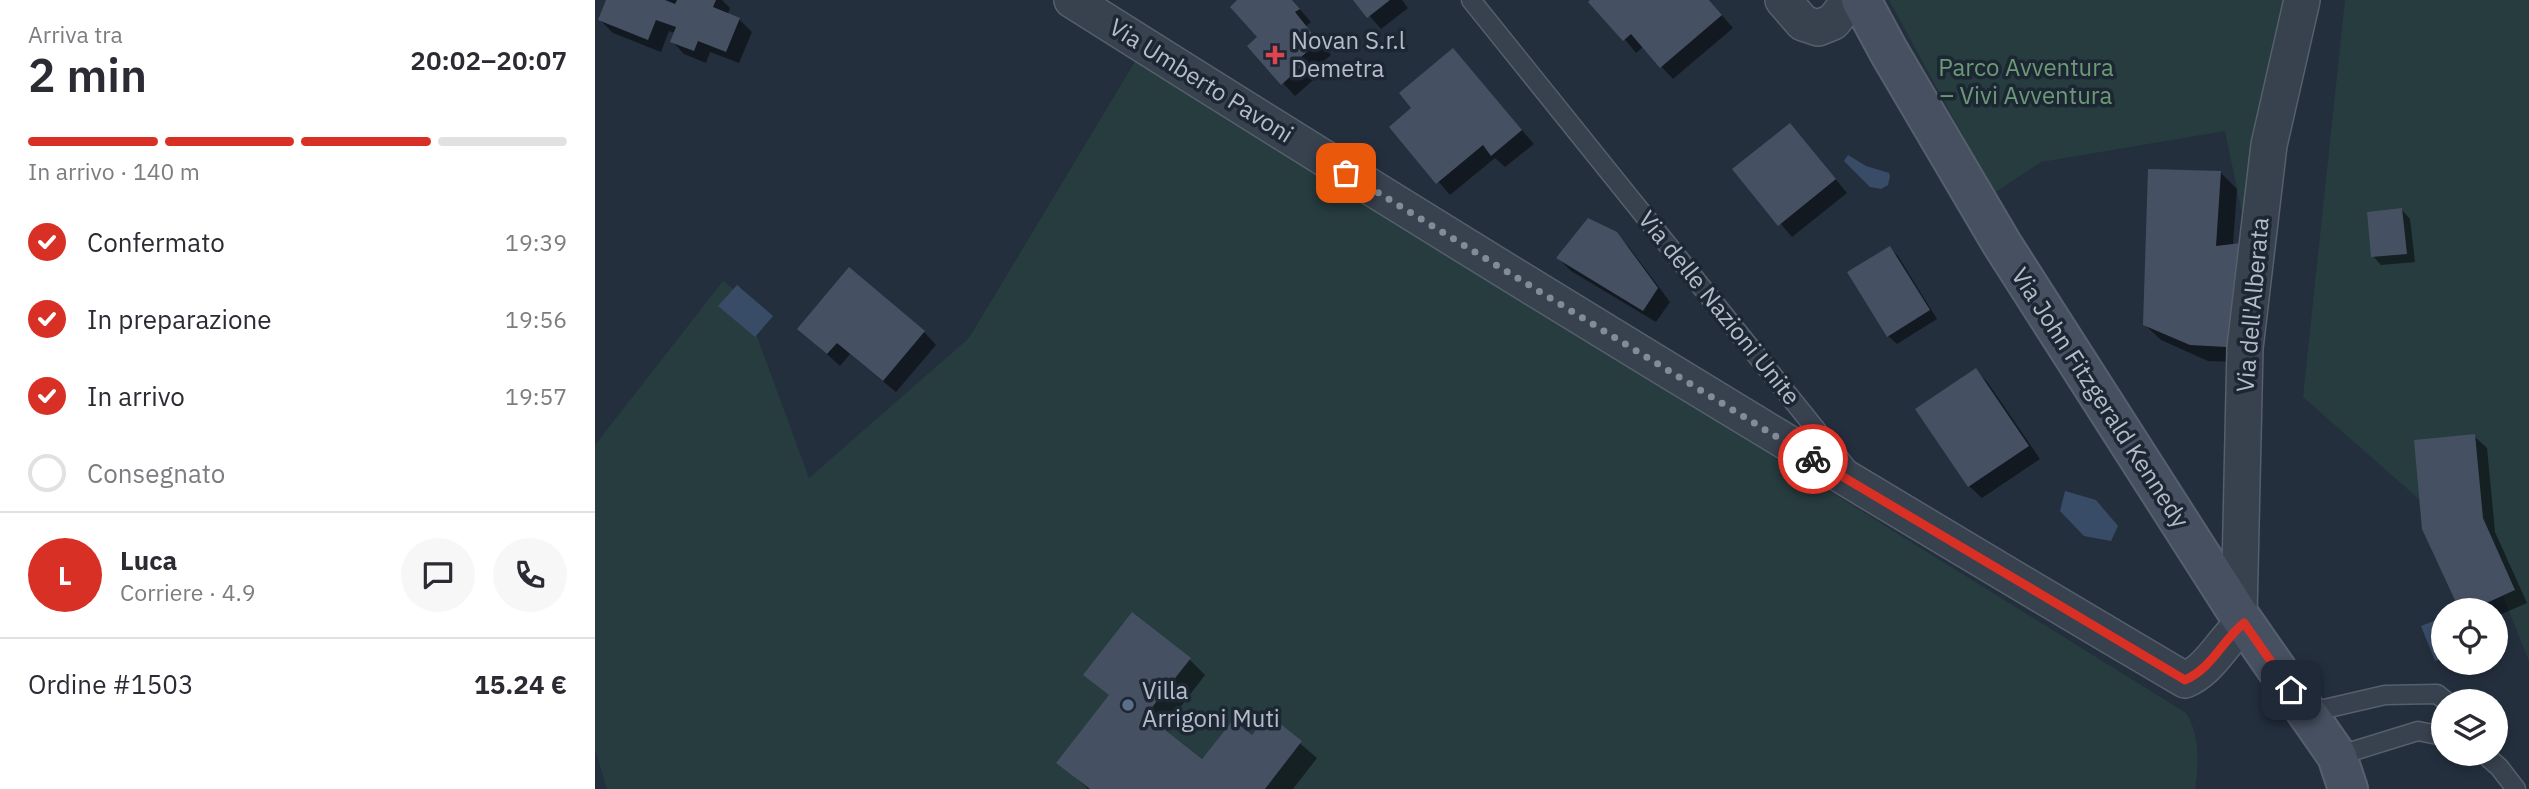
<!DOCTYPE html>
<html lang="it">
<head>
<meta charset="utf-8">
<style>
  :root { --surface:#fff; --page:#f7f7f7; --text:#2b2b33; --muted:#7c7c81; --line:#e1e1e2; --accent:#d93025 }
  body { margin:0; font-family:"IBM Plex Sans",sans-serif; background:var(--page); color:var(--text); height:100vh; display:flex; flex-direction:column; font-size:26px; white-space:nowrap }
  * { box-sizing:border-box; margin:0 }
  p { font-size:23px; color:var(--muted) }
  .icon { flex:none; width:38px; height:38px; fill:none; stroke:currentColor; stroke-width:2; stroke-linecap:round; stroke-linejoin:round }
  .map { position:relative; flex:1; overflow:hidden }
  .drawer { display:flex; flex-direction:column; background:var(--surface); width:595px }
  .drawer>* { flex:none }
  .buttons { position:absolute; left:1836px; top:598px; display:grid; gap:14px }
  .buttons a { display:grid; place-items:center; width:77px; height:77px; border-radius:50%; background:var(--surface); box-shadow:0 4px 10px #0003; font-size:35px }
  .pin { position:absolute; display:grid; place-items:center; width:60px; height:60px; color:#fff; margin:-30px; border-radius:14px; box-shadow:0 4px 10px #0006 }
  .courier { position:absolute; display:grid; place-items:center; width:70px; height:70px; margin:-35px; border:5px solid #d93025; border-radius:50%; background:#fff; color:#222; box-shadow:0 2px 9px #0007 }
  .headline em { font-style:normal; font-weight:600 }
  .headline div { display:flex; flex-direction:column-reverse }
  .headline { display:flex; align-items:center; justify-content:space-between; height:119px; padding:0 28px }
  h1 { font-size:46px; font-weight:600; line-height:52px }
  .bar { display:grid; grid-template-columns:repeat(4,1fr); gap:10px 7px; align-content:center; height:84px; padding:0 28px }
  .bar i { height:9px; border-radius:5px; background:var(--line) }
  .bar .active { background:var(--accent) }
  .bar p { grid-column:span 4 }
  .line { display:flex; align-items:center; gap:18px; padding:0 28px; border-top:2px solid var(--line) }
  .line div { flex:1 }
  .round { display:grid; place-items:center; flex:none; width:74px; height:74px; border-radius:37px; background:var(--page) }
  ol { padding:0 28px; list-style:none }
  li { display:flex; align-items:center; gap:21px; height:77px }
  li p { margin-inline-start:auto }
  li .icon { padding:7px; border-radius:50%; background:var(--accent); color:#fff; stroke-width:4 }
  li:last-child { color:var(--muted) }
  li i { width:38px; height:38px; border:4px solid var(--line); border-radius:50% }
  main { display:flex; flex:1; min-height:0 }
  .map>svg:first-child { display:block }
</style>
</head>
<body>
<main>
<section class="drawer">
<div class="headline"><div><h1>2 min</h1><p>Arriva tra</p></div><em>20:02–20:07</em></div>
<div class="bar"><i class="active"></i><i class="active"></i><i class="active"></i><i></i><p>In arrivo · 140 m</p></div>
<ol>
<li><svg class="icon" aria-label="check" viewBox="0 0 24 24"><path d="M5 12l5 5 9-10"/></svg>Confermato<p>19:39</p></li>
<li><svg class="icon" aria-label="check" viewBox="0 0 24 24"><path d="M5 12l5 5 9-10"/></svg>In preparazione<p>19:56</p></li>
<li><svg class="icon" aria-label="check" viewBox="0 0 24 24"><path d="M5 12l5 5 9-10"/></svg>In arrivo<p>19:57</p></li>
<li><i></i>Consegnato</li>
</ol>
<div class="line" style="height:126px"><b class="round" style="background:var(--accent);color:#fff">L</b><div><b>Luca</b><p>Corriere · 4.9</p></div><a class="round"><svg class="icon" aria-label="chat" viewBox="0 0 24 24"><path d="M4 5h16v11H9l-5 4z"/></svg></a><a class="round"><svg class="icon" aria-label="phone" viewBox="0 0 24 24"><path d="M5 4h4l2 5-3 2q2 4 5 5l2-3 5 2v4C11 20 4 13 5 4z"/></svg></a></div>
<div class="line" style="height:91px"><div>Ordine #1503</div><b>15.24 €</b></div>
</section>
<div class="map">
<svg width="1934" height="789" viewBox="0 0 1934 789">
  <rect width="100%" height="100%" fill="#242f3e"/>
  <path fill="#263c3f" d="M1294 0H1700L1653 242 1630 131 1446 162 1399 193Z
    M1750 0H1934V661L1894 561 1708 397Z
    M541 60 1591 713C1605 735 1604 764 1600 789H670L707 741 674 715 657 735 638 720 607 759 551 715 563 634 495 789H12L0 749V445L128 281 147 296 214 478 374 338Z"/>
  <path fill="#394c67" d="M1253 155 1271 166 1294 173 1295 176 1293 185 1286 189 1275 187 1249 161Z
    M142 285 178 316 160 337 123 306Z
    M1470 491 1501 500 1523 526 1516 541 1489 536 1465 511Z
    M1844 619 1848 629V658L1840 661 1826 626Z"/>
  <path fill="#0007" d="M13 0H127L135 8 133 14 144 19 157 32 144 63 115 52 111 63 89 54 77 41 80 33 74 31 66 52 18 33 5 20Z
    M645 0H697L716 22 711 26 736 55 719 69 724 75 700 96 654 46 664 37Z
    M761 0H807L813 8 786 29Z
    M998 0H1114L1138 28 1078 79 1048 47 1041 53Z
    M858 50 939 144 910 167 900 158 855 195 796 127 819 109Z
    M1207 138 1252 193 1197 237 1140 170Z
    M1626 173 1642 189 1638 245 1678 259 1666 363 1613 361 1566 340 1549 324Z
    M1807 210 1815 219 1820 262 1786 265 1778 256Z
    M1021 233 1034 247 1075 302 1061 322 976 271 963 258Z
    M1295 248 1303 256 1342 319 1302 344 1293 336Z
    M204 329 329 332 341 345 301 392 255 354 245 366Z
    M1381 370 1393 383 1445 459 1387 498 1374 486Z
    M1879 436 1892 448 1900 532 1932 603 1900 617V611H1867Z
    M594 659 610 675 567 731 607 761 657 738 674 717 722 758 698 789H493L464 762 516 696 490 675Z"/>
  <path fill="#455162" d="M11 0H70L80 4 82 0H121L118 7 145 18 131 52 103 41 99 51 75 42 81 27 61 20 53 40 3 20Z
    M642 0H697L705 9 700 12 724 42 706 57 713 61 686 85 652 46 662 37 635 7Z
    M758 0H795L772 18Z
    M995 0H1114L1127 15 1065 68 1036 34 1028 41 993 2Z
    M858 48 927 130 896 156 888 145 841 184 794 127 816 108 804 93Z
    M1195 123 1241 179 1183 226 1137 169Z
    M1553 169 1626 171 1621 246 1663 241 1650 348 1595 345 1548 325Z
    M1807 208 1812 254 1776 257 1772 212Z
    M993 218 1022 232 1063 288 1048 311 961 258Z
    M1295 246 1335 310 1292 337 1252 272Z
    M254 267 330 331 288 381 242 343 232 354 202 329Z
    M1381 368 1434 446 1373 487 1320 409Z
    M1880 434 1888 518 1920 590 1874 611H1865L1827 529 1819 440Z
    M537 612 596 658 551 715 607 759 638 720 657 735 673 714 707 741 670 789H495L461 763 514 695 488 675Z"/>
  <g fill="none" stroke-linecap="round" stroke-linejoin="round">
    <g stroke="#565f6c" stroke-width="21">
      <path id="service" d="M876 0 1252 468
        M1712 713 1790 695 1842 694 1852 702
        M1889 754 1904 767 1921 789
        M1742 756 1823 731 1848 736"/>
    </g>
    <g stroke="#565f6c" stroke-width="38">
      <path id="minor" d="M477 0C844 232 1215 459 1590 680 1617 668 1627 641 1649 623
        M1188 0 1208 23 1223 28 1238 22 1255 0
        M1644 615 1650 348 1674 145 1707 0"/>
    </g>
    <g stroke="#565f6c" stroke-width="42">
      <path id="secondary" d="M1266 0 1294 52 1407 244 1644 615 1742 756 1753 789"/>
    </g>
    <use href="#service" stroke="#38414e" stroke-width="18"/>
    <use href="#minor" stroke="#38414e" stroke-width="35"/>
    <use href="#secondary" stroke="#465061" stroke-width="38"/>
  </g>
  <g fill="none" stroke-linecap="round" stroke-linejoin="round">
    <path stroke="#828b98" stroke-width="7" stroke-dasharray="0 12.6" d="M751 173 1218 459"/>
    <path stroke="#d93025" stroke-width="9" d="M1218 459 1590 680C1617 668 1627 641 1649 623L1696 690"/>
  </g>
  <path fill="#e0444e" stroke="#1d2633" stroke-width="2.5" d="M676.5 44.5h7v7h7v7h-7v7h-7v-7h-7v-7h7z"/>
  <circle fill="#5c6f8a" stroke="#1d2633" stroke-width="2.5" cx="533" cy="705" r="7"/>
  <g text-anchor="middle" stroke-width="7" stroke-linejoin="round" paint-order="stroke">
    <g font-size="24" fill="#b4bcc9" stroke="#1d2633" text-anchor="start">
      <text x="696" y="49">Novan S.r.l<tspan x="696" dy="28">Demetra</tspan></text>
      <text x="547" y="699">Villa<tspan x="547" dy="28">Arrigoni Muti</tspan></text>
    </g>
    <g font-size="24" fill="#6b9a76" stroke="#1d2633">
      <text x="1431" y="76">Parco Avventura<tspan x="1431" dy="28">– Vivi Avventura</tspan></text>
    </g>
    <g font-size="24" fill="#b4bcc9" stroke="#1d2633">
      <text transform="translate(606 81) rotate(32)" y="8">Via Umberto Pavoni</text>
      <text transform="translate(1658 305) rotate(-85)" y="8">Via dell'Alberata</text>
      <text transform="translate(1124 308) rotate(51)" y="8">Via delle Nazioni Unite</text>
      <text transform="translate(1505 398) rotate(57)" y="8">Via John Fitzgerald Kennedy</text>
    </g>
  </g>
</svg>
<div class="buttons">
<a><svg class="icon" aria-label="locate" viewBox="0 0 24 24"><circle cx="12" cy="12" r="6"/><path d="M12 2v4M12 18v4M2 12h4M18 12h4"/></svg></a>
<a><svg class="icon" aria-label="layers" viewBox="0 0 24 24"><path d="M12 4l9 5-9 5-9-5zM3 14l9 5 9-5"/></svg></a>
</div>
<div class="pin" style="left:751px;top:173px;background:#ea580c"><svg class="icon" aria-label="bag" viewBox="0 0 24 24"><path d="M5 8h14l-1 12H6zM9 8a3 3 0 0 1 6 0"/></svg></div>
<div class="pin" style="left:1696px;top:690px;background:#1f2937"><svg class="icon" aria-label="home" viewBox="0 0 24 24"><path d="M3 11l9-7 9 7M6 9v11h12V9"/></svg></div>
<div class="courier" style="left:1218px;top:459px"><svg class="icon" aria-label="bike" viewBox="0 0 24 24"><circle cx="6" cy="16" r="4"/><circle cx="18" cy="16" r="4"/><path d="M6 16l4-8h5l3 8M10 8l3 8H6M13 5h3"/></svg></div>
</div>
</main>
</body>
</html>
